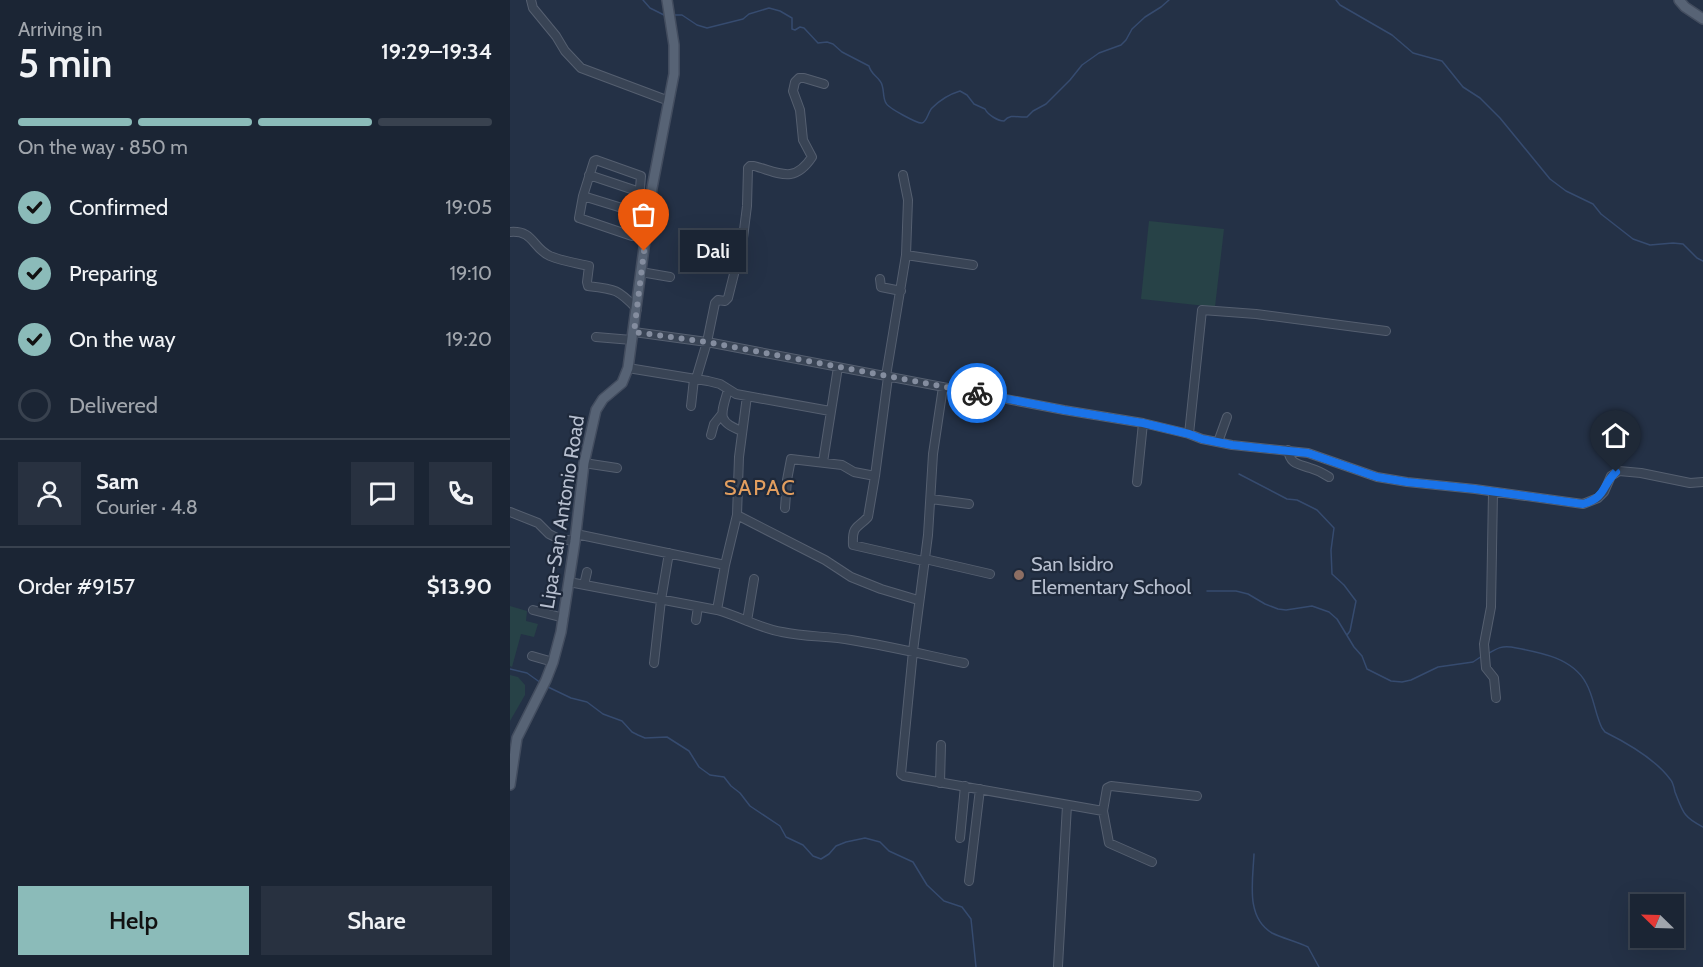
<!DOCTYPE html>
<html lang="en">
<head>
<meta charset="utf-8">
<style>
  :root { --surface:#1b2534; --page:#283140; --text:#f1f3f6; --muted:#a0a5ac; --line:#39424f; --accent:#8bbbb9 }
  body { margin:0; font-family:Cabin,sans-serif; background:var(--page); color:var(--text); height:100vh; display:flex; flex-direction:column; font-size:22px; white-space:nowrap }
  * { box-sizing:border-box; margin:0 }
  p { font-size:20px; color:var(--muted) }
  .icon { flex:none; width:33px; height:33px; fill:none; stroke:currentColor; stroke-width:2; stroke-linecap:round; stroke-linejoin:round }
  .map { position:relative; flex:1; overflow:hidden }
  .side { display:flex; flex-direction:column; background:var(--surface); width:510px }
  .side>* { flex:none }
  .needle { width:39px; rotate:293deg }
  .controls { position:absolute; left:1120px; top:894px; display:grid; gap:12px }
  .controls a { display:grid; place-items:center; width:54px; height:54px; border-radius:0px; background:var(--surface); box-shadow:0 6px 24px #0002,0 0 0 2px var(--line); font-size:30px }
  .pin { position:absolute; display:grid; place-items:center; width:51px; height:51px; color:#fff; margin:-62px -26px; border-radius:50% 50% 50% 0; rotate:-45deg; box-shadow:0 0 6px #0007 }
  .pin .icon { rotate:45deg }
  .courier { position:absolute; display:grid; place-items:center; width:60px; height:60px; margin:-30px; border:4px solid #1a73e8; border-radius:50%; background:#fff; color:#222; box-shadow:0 2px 8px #0007 }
  .bubble { position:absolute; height:42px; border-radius:0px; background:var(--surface); box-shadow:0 6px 24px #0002,0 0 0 2px var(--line); font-size:20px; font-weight:600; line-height:42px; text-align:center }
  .head em { font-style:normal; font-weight:600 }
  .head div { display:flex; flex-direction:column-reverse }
  .head { display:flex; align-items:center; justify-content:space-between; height:102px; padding:0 18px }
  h1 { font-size:39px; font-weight:600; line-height:45px }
  .bar { display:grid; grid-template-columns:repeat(4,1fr); gap:9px 6px; align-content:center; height:72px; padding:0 18px }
  .bar i { height:8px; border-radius:4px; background:var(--line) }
  .bar .current { background:var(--accent) }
  .bar p { grid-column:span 4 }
  .line { display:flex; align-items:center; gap:15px; padding:0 18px; border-top:2px solid var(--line) }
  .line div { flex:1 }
  .round { display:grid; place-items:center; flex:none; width:63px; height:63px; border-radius:0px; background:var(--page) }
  ol { padding:0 18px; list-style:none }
  li { display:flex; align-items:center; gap:18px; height:66px }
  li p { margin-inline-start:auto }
  li .icon { padding:6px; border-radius:50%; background:var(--accent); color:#111; stroke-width:4 }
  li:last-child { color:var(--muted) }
  li i { width:33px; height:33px; border:3px solid var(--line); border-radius:50% }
  .cta { display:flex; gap:12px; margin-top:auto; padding:12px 18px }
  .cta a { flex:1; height:69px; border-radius:0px; background:var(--accent); color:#111; font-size:24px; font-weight:600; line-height:69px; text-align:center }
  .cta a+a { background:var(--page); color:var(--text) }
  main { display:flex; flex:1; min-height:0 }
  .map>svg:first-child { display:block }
</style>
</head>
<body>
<main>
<section class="side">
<div class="head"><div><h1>5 min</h1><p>Arriving in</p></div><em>19:29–19:34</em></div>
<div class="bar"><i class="current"></i><i class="current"></i><i class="current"></i><i></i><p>On the way · 850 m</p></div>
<ol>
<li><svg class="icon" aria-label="check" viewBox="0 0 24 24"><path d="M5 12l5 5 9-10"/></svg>Confirmed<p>19:05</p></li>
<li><svg class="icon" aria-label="check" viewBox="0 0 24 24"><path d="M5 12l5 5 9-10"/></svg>Preparing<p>19:10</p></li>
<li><svg class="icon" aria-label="check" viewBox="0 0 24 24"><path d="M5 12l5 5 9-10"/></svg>On the way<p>19:20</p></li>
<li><i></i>Delivered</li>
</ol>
<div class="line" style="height:108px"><a class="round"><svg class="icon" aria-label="person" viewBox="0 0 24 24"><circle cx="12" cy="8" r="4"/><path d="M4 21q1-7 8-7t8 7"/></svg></a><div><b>Sam</b><p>Courier · 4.8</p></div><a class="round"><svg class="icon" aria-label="chat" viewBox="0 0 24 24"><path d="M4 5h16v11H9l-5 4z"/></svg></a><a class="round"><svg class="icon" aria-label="phone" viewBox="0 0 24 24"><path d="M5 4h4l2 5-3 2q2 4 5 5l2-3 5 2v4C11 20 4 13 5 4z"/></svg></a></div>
<div class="line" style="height:78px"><div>Order #9157</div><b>$13.90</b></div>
<div class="cta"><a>Help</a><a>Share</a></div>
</section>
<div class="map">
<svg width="1193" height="967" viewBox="0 0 1193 967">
  <rect width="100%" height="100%" fill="#243146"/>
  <path fill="#274247" d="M639 221 714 229 705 307 631 299Z
    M0 606 17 611 16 621 28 624 24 637 11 634 2 667 0 666Z
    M0 675 8 677 15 685V695L0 721Z"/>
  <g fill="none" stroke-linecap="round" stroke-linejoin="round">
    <path stroke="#364b6f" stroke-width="1.5" d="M133 0 140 8 156 16
      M826 0 830 5 882 35 903 53 932 61 953 87 970 98 990 118 1040 179 1056 191 1083 204 1091 214 1123 239 1140 245 1163 243 1173 244 1187 258 1193 261
      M164 15H172L187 25 197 28 233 19 239 14 259 8 270 11 282 18V29L285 30 290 27 294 28 308 43 317 42 323 44 332 52 359 66C361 74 366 75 370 81 375 87 372 97 376 103 378 108 408 124 412 123 417 122 418 112 422 108 429 101 440 94 450 91L457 95 464 104 475 109C478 115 488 121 494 121 501 113 508 118 517 117L523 111 536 104 560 80 572 65 589 53 611 45 616 40 622 29 635 17 651 7 659 0
      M729 474 777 499 787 500 807 510 824 528 821 550 822 574 834 585 846 601 840 631 837 635
      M697 591H726L738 594 755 604 768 609 776 610 802 606 819 612 827 619 844 647 852 656 857 669 881 681 892 682 901 680 928 667 963 662 972 656
      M979 653C988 648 991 646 1001 647 1028 652 1062 657 1076 683 1084 697 1085 714 1092 728L1095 732C1115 742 1146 760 1160 779 1163 782 1164 787 1165 792 1173 812 1173 817 1193 827
      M0 669 17 673 31 683
      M38 687 61 698 77 702 93 714 112 721 122 732 128 735 135 738 157 737 179 751 189 767 200 775 214 777 221 786 230 793 240 806 270 826 276 837 293 845 303 856 311 859 319 854 326 846 336 842 355 838 370 842 379 851 403 862 417 885 434 901 452 907 461 919 466 967
      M744 854C743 880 735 917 762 933 772 938 788 942 798 947L809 967"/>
    <g stroke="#555f70" stroke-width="10">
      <path id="minor" d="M21 0 23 8 46 36 55 51 71 68 159 101
        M79 175 130 192
        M73 196 84 161 86 160 131 176 128 213 123 235 122 236 69 218 73 196 138 216
        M0 232C24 230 22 248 40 256 52 261 66 263 79 266L77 282 78 286C105 289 108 289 127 309
        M396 255 463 265
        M131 272 160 277
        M370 279 371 287 391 291
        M124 332 197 342 554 410 633 423 679 434 692 439 722 445 798 453 867 477 897 482 965 489 1073 504 1088 498 1094 492 1101 476 1109 471 1131 473 1180 483 1193 482
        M86 337 122 340
        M118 368 198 381 210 384 226 394 320 411
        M376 376 396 255 398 200 393 175
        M186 379 197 342 205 303 208 300 215 301 218 298 233 238 237 206 238 168 240 166H244C270 173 284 184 302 157L293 140 290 110 283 91 285 82 289 78H294L314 84
        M433 387 423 454 418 535 403 651 391 774 394 776 593 811
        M218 390C211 414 206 422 232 431
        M181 406 184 379
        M679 434 692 310 746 314 876 331
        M201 435 204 424 212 414
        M708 442 717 417
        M778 450C780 464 788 464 800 468 807 470 813 473 819 477
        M313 462 328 367
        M74 463 107 468
        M365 476 358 517C347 529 342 525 343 545L413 561
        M627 482 633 423
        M983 492 981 607 974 644 976 668 984 678 986 698
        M421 499 459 504
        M275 508 277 480 281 459 332 465 344 472 365 476 378 377
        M0 512 28 523 39 534 49 539 65 541
        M227 515 315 560 341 577 371 589 408 600
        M66 534 215 565 227 515 229 457 237 396
        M415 559 480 574
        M59 582 207 610C229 616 249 628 272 632 295 637 318 636 341 640 379 646 416 655 454 663
        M74 585 77 572
        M23 610 54 618
        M207 610 215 565
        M186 620 188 607
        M237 621 244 579
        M22 656 43 662
        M144 663 151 600 159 553
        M430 783 431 745
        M450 838 455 786
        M642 862 599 843 593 811 597 788 601 786 687 796
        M459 881 470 789
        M548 966 557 805"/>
    </g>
    <g stroke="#434d5f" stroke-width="12">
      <path id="major" d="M1169 0 1175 7 1193 19
        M0 785 7 738 36 680 43 662 51 632 65 541 74 463 86 410 93 399 112 383 118 368 142 188 164 74V45L157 0"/>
    </g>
    <use href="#minor" stroke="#394455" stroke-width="8"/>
    <use href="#major" stroke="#576375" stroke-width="9"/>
  </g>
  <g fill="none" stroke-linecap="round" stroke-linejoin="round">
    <path stroke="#848d9f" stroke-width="6" stroke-dasharray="0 10.8" d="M134 251 124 332 197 342 467 393"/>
    <path stroke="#1a73e8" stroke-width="8" d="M467 393 554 410 633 423 679 434 692 439 722 445 798 453 867 477 897 482 965 489 1073 504C1097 497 1091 486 1106 472"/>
  </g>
  <circle fill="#8d6e63" stroke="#1e293b" stroke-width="2" cx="509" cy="575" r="6"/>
  <g text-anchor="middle" stroke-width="4.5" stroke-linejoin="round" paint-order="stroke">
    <g font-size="20" fill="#b7bfcf" stroke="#1e293b">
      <text transform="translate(52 512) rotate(-81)" y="7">Lipa-San Antonio Road</text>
    </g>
    <g font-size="20" fill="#b7bfcf" stroke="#1e293b" text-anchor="start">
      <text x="521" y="571">San Isidro<tspan x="521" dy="23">Elementary School</tspan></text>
    </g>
    <g font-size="22" letter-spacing="1.5" fill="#e29e5f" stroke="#1e293b">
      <text x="250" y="495">SAPAC</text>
    </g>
  </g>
</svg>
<div class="controls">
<a><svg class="needle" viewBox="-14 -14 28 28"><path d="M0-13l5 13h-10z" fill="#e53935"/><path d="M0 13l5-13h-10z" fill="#a0a5ac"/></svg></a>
</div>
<div class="pin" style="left:134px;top:251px;background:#ea580c"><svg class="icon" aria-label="bag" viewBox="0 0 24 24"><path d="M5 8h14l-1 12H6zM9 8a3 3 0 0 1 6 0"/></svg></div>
<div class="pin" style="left:1106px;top:472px;background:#1f2937"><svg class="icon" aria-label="home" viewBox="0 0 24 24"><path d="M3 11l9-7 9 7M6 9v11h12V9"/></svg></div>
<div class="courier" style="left:467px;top:393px"><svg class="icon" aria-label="bike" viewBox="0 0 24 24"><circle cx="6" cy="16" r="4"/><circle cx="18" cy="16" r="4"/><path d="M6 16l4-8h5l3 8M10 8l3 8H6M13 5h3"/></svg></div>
<div class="bubble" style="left:170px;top:230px;width:66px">Dali</div>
</div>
</main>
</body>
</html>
